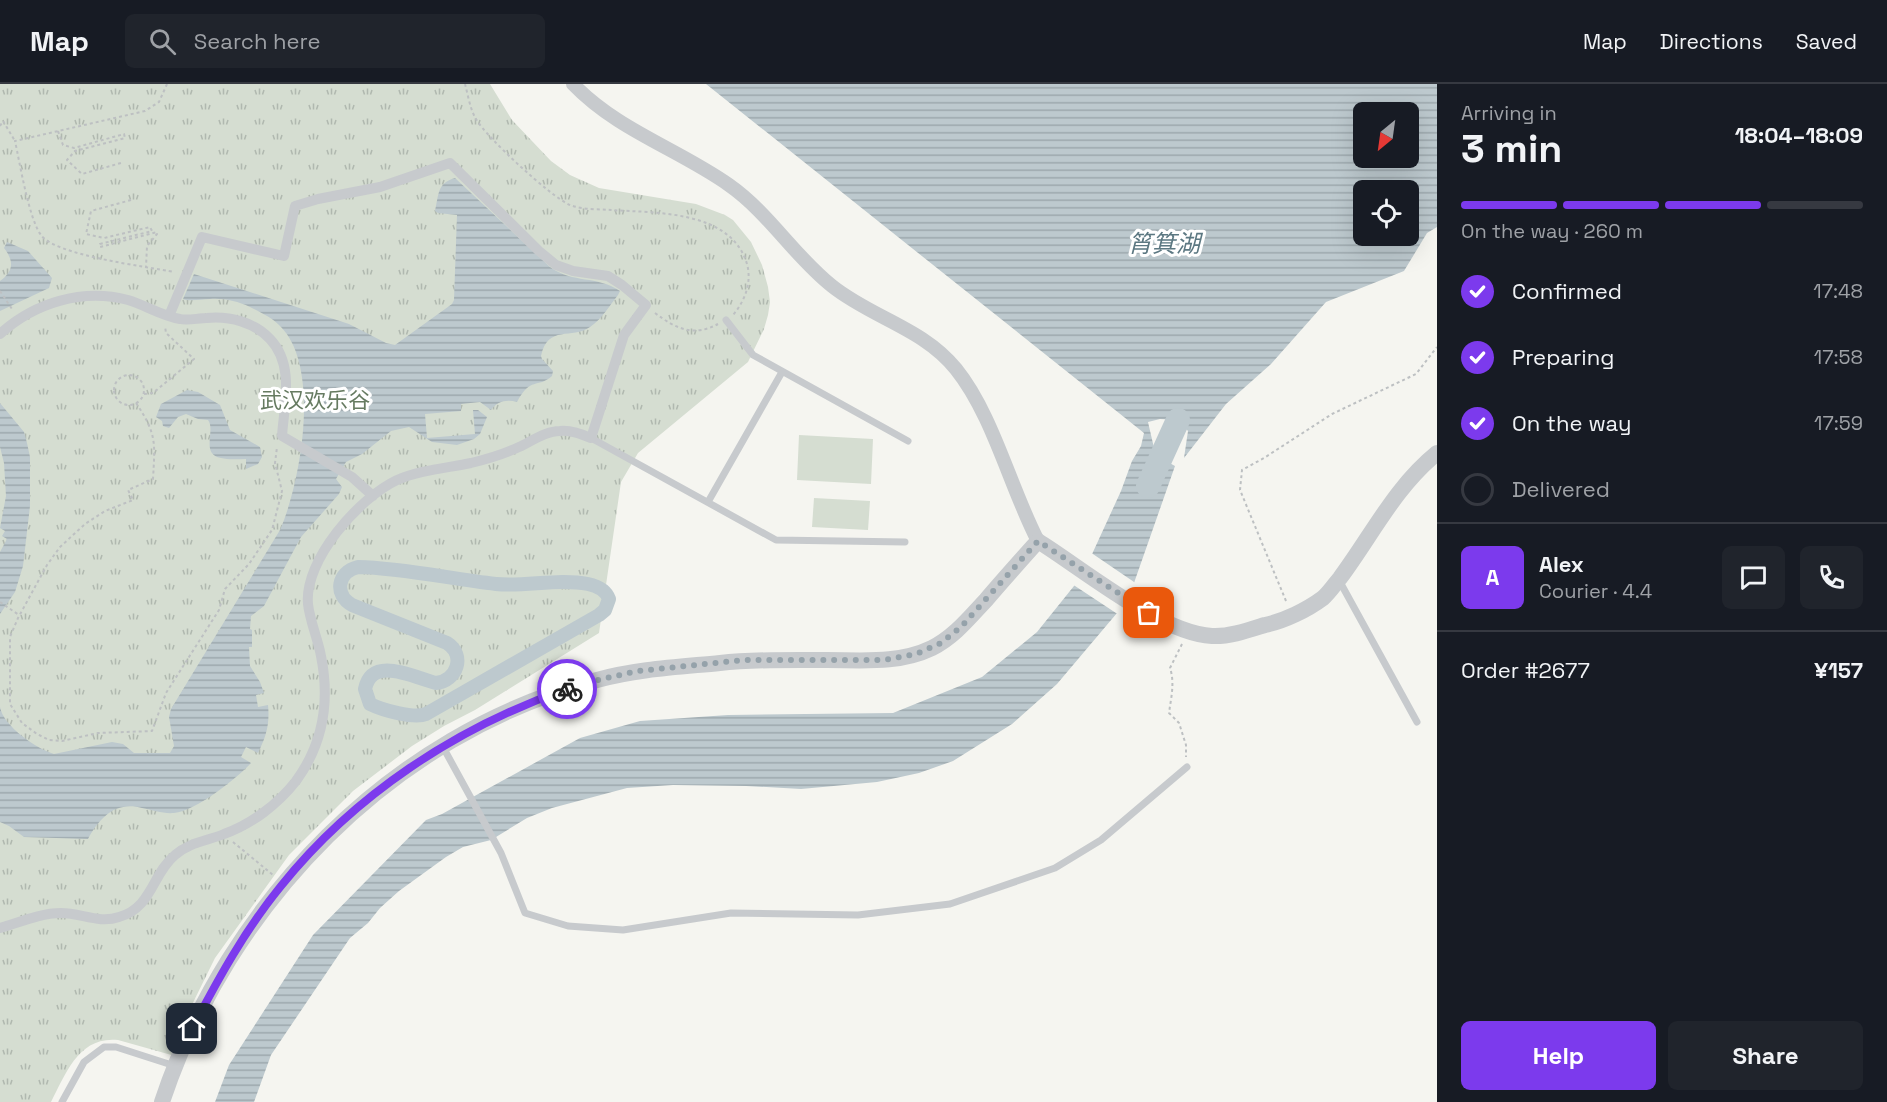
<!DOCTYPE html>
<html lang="en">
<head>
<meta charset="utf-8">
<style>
  :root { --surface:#171b24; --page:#20242c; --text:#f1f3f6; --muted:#9ea1a6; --line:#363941; --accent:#7c3aed }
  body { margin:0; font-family:"Space Grotesk","Noto Sans SC",sans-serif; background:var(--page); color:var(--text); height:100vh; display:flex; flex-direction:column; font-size:22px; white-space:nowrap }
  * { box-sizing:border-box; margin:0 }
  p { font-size:20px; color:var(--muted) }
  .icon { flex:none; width:33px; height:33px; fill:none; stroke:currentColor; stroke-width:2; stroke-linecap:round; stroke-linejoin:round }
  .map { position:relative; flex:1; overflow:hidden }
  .sheet { display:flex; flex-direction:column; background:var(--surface); width:450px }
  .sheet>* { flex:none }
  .needle { width:39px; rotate:209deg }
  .buttons { position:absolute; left:1353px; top:18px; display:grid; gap:12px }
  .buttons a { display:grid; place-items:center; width:66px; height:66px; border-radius:9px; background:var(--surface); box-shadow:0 6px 24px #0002; font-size:30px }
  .pin { position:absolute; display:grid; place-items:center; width:51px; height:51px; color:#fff; margin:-26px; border-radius:12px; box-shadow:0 3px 9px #0006 }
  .courier { position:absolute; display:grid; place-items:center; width:60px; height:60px; margin:-30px; border:4px solid #7c3aed; border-radius:50%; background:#fff; color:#222; box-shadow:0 2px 8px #0007 }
  .overview em { font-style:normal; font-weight:600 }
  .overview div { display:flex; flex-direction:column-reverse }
  .overview { display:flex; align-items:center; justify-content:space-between; height:102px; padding:0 24px }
  h1 { font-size:39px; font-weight:600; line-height:45px }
  .bar { display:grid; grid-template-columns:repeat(4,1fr); gap:9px 6px; align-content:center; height:72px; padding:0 24px }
  .bar i { height:8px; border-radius:4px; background:var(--line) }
  .bar .on { background:var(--accent) }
  .bar p { grid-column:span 4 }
  .line { display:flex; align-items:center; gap:15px; padding:0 24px; border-top:2px solid var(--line) }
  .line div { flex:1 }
  .round { display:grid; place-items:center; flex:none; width:63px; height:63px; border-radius:9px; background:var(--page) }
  ol { padding:0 24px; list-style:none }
  li { display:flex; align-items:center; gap:18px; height:66px }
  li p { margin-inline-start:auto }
  li .icon { padding:6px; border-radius:50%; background:var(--accent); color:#fff; stroke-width:4 }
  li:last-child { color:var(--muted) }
  li i { width:33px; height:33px; border:3px solid var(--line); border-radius:50% }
  .action { display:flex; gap:12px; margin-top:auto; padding:12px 24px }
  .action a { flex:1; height:69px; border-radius:9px; background:var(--accent); color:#fff; font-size:24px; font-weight:600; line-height:69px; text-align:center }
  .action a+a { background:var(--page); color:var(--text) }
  header { display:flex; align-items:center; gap:36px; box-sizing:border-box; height:84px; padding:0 30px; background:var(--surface); border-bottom:2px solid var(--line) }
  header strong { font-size:28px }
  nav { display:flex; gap:33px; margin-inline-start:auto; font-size:21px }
  .search { width:420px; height:54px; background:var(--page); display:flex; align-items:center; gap:15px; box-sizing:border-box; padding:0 21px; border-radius:9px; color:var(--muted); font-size:22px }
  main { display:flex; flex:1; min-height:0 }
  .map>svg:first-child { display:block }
</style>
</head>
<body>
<header>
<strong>Map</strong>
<div class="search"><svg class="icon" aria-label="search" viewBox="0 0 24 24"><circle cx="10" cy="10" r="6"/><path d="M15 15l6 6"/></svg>Search here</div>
<nav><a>Map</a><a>Directions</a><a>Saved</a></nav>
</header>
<main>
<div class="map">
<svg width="1437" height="1018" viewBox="0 0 1437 1018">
  <defs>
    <pattern id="park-tufts" width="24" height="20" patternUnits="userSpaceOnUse" patternTransform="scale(1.5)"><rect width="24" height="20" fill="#d5ddd1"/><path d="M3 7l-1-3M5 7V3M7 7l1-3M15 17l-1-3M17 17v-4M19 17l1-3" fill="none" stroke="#b0b8af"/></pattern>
    <pattern id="water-rules" width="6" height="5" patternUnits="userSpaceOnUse" patternTransform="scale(1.5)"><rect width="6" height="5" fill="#bdc9ce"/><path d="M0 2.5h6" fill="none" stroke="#9da8ad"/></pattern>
  </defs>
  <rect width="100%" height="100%" fill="#f5f5f0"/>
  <path fill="#d5ddd1" d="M799 351 873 355 871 400 797 396Z
    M814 414 870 417 868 446 812 443Z"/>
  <path fill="url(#park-tufts)" d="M0 0H490L512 36 551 77 570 91 599 104 696 120 725 131 733 136 751 158 762 181 768 203 770 218 768 231 764 245 748 278 638 369 621 398 599 549 475 626 444 642 412 662 353 707 289 771 215 874 184 937 175 972 118 956C79 952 66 989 51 1018H0Z"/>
  <path fill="url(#water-rules)" fill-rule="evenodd" d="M706 0H1437V143L1427 149 1404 187 1326 218 1271 280 1226 320 1184 374 1188 347 1178 336 1160 335 1148 338 1154 364 1153 370 1175 382 1128 516 1057 600 1012 640 953 677 919 689 877 698 801 705 746 702 673 701 627 704 552 724 527 734 491 756 463 763 446 773 399 807 380 824 368 839 350 854 271 971 254 1018H215L229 981 313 851 426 736 442 730 580 654 640 637 728 631 893 629 982 593 1037 548 1082 492 1121 407 1132 377 1141 362 1144 349ZM1364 28H1408V74H1364ZM1364 106H1408V152H1364Z
    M455 94 550 183C574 200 596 191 620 207L618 211C610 221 601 236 590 243 572 256 548 240 541 272L542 275 553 287 552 292C537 305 531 292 517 318 507 315 497 317 491 326L480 318 461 320V327L425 330 427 354 475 350 473 326H478L487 333 480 350 474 355 457 361 432 358 409 343 391 347 362 370 346 378 336 395 342 403 339 410 301 453 264 522 251 532 250 545 252 546V563H249L250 582 260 598 264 609 256 611 258 623 268 621C270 640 266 653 258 669L246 663 241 673 251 679C236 695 196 727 174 729 163 730 153 726 142 724 116 717 100 733 88 755L24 753 9 742 0 738V623C3 642 37 665 54 670L112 658 123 660 134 669H170L174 662 169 633 171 625 280 446C301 398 321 284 281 243 273 234 260 228 250 223 237 217 224 214 210 215 201 215 191 218 183 215L194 190 349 240 386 259 395 261 452 220 454 216 457 131 438 129 435 127C439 110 437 99 455 94Z
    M7 158 28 167 52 194 49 204 0 227V197C14 187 14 177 4 164Z
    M187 306 198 308 215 318 220 321 230 346 260 363 262 373 258 380 246 385V375C238 375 228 376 221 374 200 370 216 346 208 336L198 335 186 330 178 333 169 344 163 342 162 337 156 333 161 320Z
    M0 319 24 348 27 359 30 373V422L23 482 15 508 0 530V468L7 455 2 452 5 447 0 444 6 412 4 379 0 363Z"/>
  <path fill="#f5f5f0" d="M1090 468 1137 500 1130 517 1119 531 1072 500 1079 490Z"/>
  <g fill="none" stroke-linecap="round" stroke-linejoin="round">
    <path stroke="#bdc9ce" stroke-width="14" d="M358 483C404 484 450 495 496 500 526 503 558 494 588 500 597 502 606 506 609 515L605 526 599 531 426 630C414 635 382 626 370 620L365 605C372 571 413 593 436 599 457 597 466 571 447 559L352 521C334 511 337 488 358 483Z"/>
    <path stroke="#bdc9ce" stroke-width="24" d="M1148 402 1178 336"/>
    <path stroke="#bdc0c2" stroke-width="2" stroke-dasharray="3 3" stroke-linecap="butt" d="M167 0 159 18 145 27 15 57C20 80 29 135 41 151 54 171 148 183 174 188
      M465 0C468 11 470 25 476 35 486 53 551 113 570 121 583 126 598 125 611 126 656 129 731 126 747 180 752 198 745 217 733 231
      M0 42 3 37 15 57
      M58 47 63 61 74 64 124 50 125 54 75 67 67 76 82 90 121 79
      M131 116 91 127 86 150 104 154 150 143 152 147 100 160V163L157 148V150L147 162 146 183
      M0 207 12 225
      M655 229C676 245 694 253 718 240
      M114 306a15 15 0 1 1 30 0a15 15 0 1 1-30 0Z
      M144 310 153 309 194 275 166 249 165 242
      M136 319C157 350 155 359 153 395L128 406 133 416 105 427 85 440 60 463 47 481 18 534 10 553V620L22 639 37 650 49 656 62 657 98 649 152 647 166 609 219 526 225 505 249 480 272 446 282 407 275 379 277 363
      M1286 517 1240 406 1242 386 1264 374 1332 330 1416 290 1437 263
      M0 518 19 531
      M1182 560 1170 584C1175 599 1171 614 1169 629L1179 639 1186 661V673
      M233 758 273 791"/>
    <path stroke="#c7cacd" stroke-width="7" d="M726 236 753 271 908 357
      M591 354 776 456 905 458
      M708 418 782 288
      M1340 498 1417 638
      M443 663 501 769 525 829 568 842 623 846 731 829 858 831 950 820 1055 784 1101 756 1187 683
      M62 1018 84 978 104 963H116L175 982"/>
    <path stroke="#c7cacd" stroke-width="10" d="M0 250C34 219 82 204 128 216 145 221 162 232 180 235 188 237 198 234 207 234 230 232 254 238 270 255 295 281 284 321 282 352L352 393 373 412
      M0 844C20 838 41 829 61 829 81 829 99 840 119 833 152 824 152 790 175 771 190 758 207 757 224 750 252 740 278 720 296 697 323 660 330 617 321 572 318 555 310 538 308 520 304 476 359 414 397 396 420 386 447 384 471 379 488 375 504 370 519 363 532 357 546 347 560 347 571 346 581 350 591 354L624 251 646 221 622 201 608 192 573 187 556 181 539 167 450 79 380 103 318 115 295 122 284 172 202 153 169 232"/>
    <path stroke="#c7cacd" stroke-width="14" d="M573 0C617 46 678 65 729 101 769 129 794 172 832 202 872 234 923 244 956 285 993 331 1010 403 1038 457"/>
    <path stroke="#c7cacd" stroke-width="16" d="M162 1018C228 819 392 649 597 596 637 585 679 583 720 579 755 575 791 576 827 576 862 576 899 580 932 564 954 553 969 534 986 516 1003 496 1021 476 1038 457 1083 485 1160 549 1212 552 1229 553 1249 546 1265 541 1284 537 1307 526 1323 514 1329 509 1335 500 1340 494 1372 451 1395 403 1437 369"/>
  </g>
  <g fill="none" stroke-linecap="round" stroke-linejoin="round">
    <path stroke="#95a2aa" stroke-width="6" stroke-dasharray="0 10.8" d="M567 605 598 596 638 587 743 576H884L916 570 941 559 961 543 1038 457 1149 529"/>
    <path stroke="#7c3aed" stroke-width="8" d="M192 945C218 895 245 846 281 802 354 711 457 643 567 605"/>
  </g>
  <g text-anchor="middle" stroke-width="6" stroke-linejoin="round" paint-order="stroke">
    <g font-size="22" fill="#667b61" stroke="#fff">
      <text x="315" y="324">武汉欢乐谷</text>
    </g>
    <g font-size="24" font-style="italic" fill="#5c7882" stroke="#fff">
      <text x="1164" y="168">筲箕湖</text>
    </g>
  </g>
</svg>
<div class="buttons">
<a><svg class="needle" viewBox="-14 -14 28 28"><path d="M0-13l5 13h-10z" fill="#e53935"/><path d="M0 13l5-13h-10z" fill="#9ea1a6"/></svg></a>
<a><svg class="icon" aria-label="locate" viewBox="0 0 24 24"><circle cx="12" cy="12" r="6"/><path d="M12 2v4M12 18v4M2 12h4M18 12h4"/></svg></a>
</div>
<div class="pin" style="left:1149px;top:529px;background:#ea580c"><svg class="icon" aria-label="bag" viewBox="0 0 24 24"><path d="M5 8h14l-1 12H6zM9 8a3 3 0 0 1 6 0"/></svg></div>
<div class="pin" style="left:192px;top:945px;background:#1f2937"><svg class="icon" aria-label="home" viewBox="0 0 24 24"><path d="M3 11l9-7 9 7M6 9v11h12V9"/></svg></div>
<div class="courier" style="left:567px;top:605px"><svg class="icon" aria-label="bike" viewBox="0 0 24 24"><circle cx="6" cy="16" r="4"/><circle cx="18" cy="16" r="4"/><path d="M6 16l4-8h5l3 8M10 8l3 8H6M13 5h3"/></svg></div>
</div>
<section class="sheet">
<div class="overview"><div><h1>3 min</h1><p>Arriving in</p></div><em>18:04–18:09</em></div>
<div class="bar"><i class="on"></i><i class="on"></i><i class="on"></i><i></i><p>On the way · 260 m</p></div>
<ol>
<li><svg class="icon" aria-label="check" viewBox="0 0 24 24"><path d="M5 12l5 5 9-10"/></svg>Confirmed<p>17:48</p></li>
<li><svg class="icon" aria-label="check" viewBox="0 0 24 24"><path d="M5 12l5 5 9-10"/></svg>Preparing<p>17:58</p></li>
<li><svg class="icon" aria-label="check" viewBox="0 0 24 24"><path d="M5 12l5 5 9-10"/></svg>On the way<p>17:59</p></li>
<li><i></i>Delivered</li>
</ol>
<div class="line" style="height:108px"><b class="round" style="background:var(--accent);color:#fff">A</b><div><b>Alex</b><p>Courier · 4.4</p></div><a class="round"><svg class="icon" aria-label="chat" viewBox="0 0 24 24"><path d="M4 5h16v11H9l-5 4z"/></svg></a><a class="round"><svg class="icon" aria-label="phone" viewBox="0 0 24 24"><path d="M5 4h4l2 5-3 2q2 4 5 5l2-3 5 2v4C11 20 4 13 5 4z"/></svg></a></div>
<div class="line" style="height:78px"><div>Order #2677</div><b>¥157</b></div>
<div class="action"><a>Help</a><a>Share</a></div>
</section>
</main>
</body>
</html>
